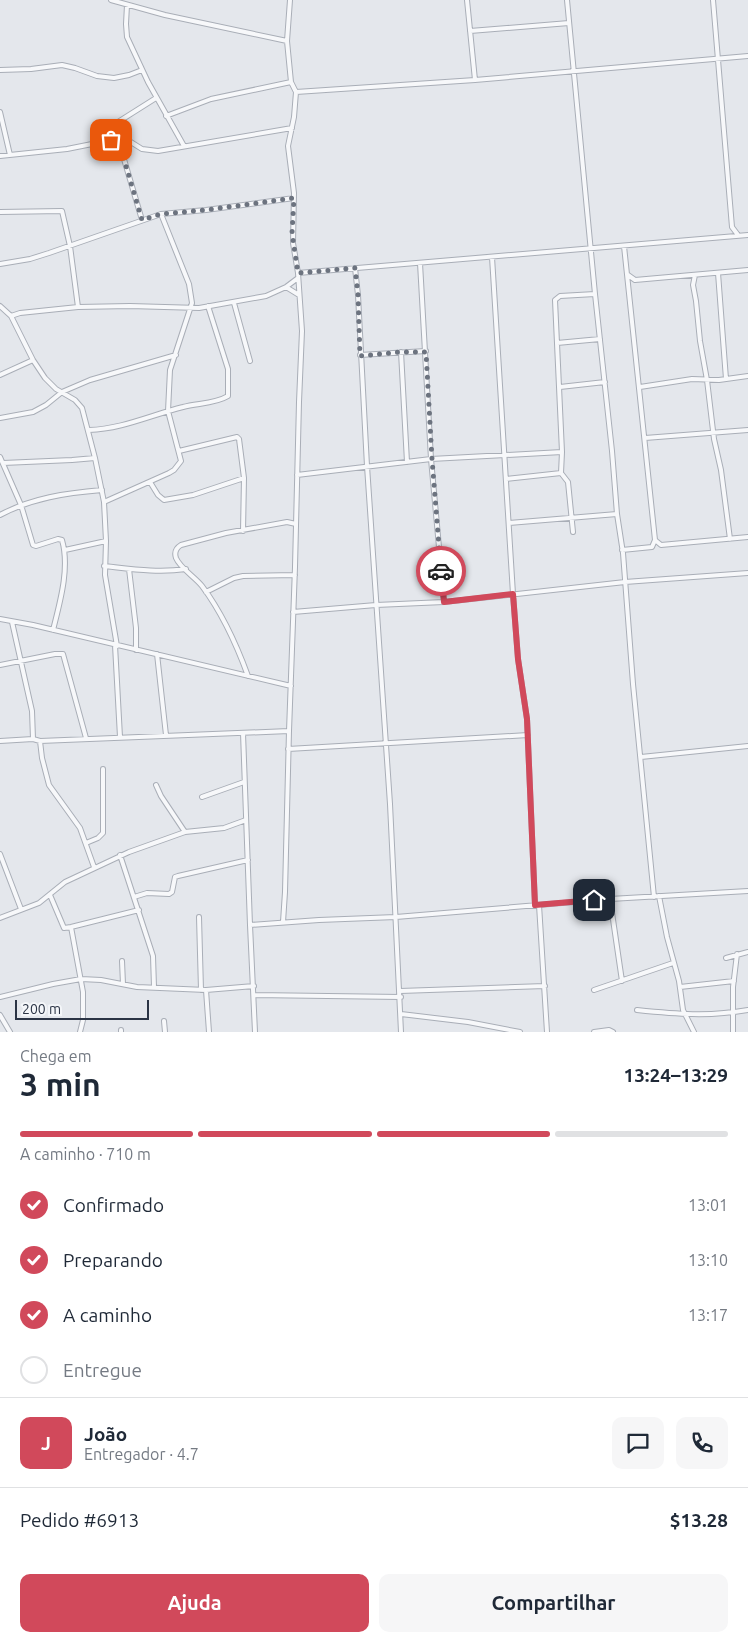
<!DOCTYPE html>
<html lang="pt">
<head>
<meta charset="utf-8">
<style>
  :root { --surface:#fff; --page:#f6f6f7; --text:#1f2937; --muted:#747a83; --line:#e0e1e3; --accent:#d1495b }
  body { margin:0; font-family:Ubuntu,sans-serif; background:var(--page); color:var(--text); height:100vh; display:flex; flex-direction:column; font-size:19px; white-space:nowrap }
  * { box-sizing:border-box; margin:0 }
  p { font-size:16px; color:var(--muted) }
  .icon { flex:none; width:28px; height:28px; fill:none; stroke:currentColor; stroke-width:2; stroke-linecap:round; stroke-linejoin:round }
  .map { position:relative; height:1032px; overflow:hidden }
  .panel { display:flex; flex-direction:column; background:var(--surface); flex:1 }
  .panel>* { flex:none }
  .scale { position:absolute; left:15px; bottom:12px; width:134px; box-sizing:border-box; padding-left:5px; border:2px solid #2b3445; border-top:0; font-size:14px; line-height:18px; white-space:nowrap; color:#2b3445; -webkit-text-stroke:4px #f4f6f9; paint-order:stroke }
  .pin { position:absolute; display:grid; place-items:center; width:42px; height:42px; color:#fff; margin:-21px; border-radius:10px; box-shadow:0 2px 8px #0006 }
  .courier { position:absolute; display:grid; place-items:center; width:50px; height:50px; margin:-25px; border:4px solid #d1495b; border-radius:50%; background:#fff; color:#222; box-shadow:0 1px 6px #0007 }
  .overview em { font-style:normal; font-weight:700 }
  .overview div { display:flex; flex-direction:column-reverse }
  .overview { display:flex; align-items:center; justify-content:space-between; height:85px; padding:0 20px }
  h1 { font-size:32px; font-weight:700; line-height:38px }
  .bar { display:grid; grid-template-columns:repeat(4,1fr); gap:8px 5px; align-content:center; height:60px; padding:0 20px }
  .bar i { height:6px; border-radius:4px; background:var(--line) }
  .bar .current { background:var(--accent) }
  .bar p { grid-column:span 4 }
  .line { display:flex; align-items:center; gap:12px; padding:0 20px; border-top:1px solid var(--line) }
  .line div { flex:1 }
  .round { display:grid; place-items:center; flex:none; width:52px; height:52px; border-radius:10px; background:var(--page) }
  ol { padding:0 20px; list-style:none }
  li { display:flex; align-items:center; gap:15px; height:55px }
  li p { margin-inline-start:auto }
  li .icon { padding:5px; border-radius:50%; background:var(--accent); color:#fff; stroke-width:4 }
  li:last-child { color:var(--muted) }
  li i { width:28px; height:28px; border:2px solid var(--line); border-radius:50% }
  .cta { display:flex; gap:10px; margin-top:auto; padding:10px 20px }
  .cta a { flex:1; height:58px; border-radius:10px; background:var(--accent); color:#fff; font-size:20px; font-weight:700; line-height:58px; text-align:center }
  .cta a+a { background:var(--page); color:var(--text) }
  .map>svg:first-child { display:block }
</style>
</head>
<body>
<div class="map">
<svg width="748" height="1032" viewBox="0 0 748 1032">
  <rect width="100%" height="100%" fill="#e4e7ec"/>
  <g fill="none" stroke-linecap="round" stroke-linejoin="round">
    <g stroke="#a9aeb7" stroke-width="6">
      <path id="street" d="M111 0 165 15 287 41
        M467 0 475 80
        M567 0 595 294 612 451 617 514 623 553 633 684 654 897
        M713 0 732 227 738 235
        M127 5 126 24 127 37 148 82 184 146
        M470 31 569 23
        M0 70 31 69 62 65 75 68 97 76 114 78 129 75 142 70
        M296 92 475 80 748 56
        M0 112 10 155
        M166 116 211 99 291 82
        M0 156 67 149 122 138 126 139 142 149 158 151 292 128
        M0 212 62 211 70 246 78 307
        M142 220 118 139V122L156 98
        M624 246 655 540
        M492 257 513 594 518 659 527 719 535 905
        M420 263 431 459 444 602
        M0 264 30 259 49 253 161 214 206 210 294 198
        M355 268 358 295 367 466 390 804 401 1032
        M298 273 748 235
        M718 273 726 379
        M628 275 635 280 748 270
        M695 275 693 285 696 301 700 341 707 380 714 439 721 470 730 539
        M286 287 299 295
        M234 303 250 361
        M0 306 11 316 33 360 45 378 56 389 75 400 82 408 95 458 104 502 106 541 105 575 117 646
        M11 316 20 313 78 307 130 306 199 308 266 296 286 287 298 278
        M557 343 600 339
        M401 352 407 462
        M360 355 426 351
        M0 375 33 360
        M560 387 605 382
        M640 387 692 379 719 380 748 376
        M0 418 33 412 46 405 62 392 90 380 176 355
        M89 430C122 429 151 415 183 407 197 403 215 404 228 396V369L208 306
        M645 438 748 430
        M179 451 237 437 239 439 244 478 243 531
        M0 457 21 505 33 545 36 546 58 539 62 540C70 568 60 602 53 630
        M3 463 72 460 95 458
        M297 475 431 459 562 452
        M506 479 561 473
        M150 482 158 495 164 500 193 495 244 478
        M104 502 169 473 174 470 181 461 168 411 170 370 192 303 189 284 161 214
        M0 515C32 498 66 493 102 490
        M509 523 617 514
        M573 532 568 482 561 473 562 452 555 300 560 296 595 294
        M65 550 106 541
        M622 550 652 547 655 540 661 545 748 537
        M104 566C132 569 158 573 186 569
        M129 569 136 628V650
        M206 592 234 578 243 576 295 575
        M293 612 376 605 444 602 625 582 748 573
        M0 619 33 625 291 686
        M12 622 32 711 33 739
        M115 645 120 737
        M157 654 166 735
        M0 665 55 654H63L86 738
        M248 676C236 643 223 614 202 586 195 577 180 568 176 558 174 552 176 548 181 545L226 533 287 522 296 524
        M243 733 250 925
        M0 741 33 739 40 741 289 731
        M40 741 42 758 49 785 80 828 94 867
        M288 749 528 735
        M641 757 748 746
        M156 785 161 796 185 832
        M202 797 244 782
        M86 843 98 838 103 833V769
        M0 854 21 909
        M120 855 153 956 154 987
        M50 895 64 928 71 927 139 910
        M659 896 667 937 679 981 683 1010 694 1032
        M134 897 147 893 169 894 172 892 175 877 178 876 248 860
        M610 899 622 981
        M539 905 547 1032
        M199 917 201 990
        M0 918 39 903 65 882 129 852 185 832 224 828 246 820
        M283 922 285 892 289 731 295 567 299 402 302 331 298 273 293 243 294 193 288 146 294 117 296 92 291 82 287 41 290 0
        M71 927 83 992V1020L80 1032
        M726 958 748 952
        M122 961 123 984
        M680 987 734 981
        M206 990 209 1032
        M594 990 673 963
        M400 991 545 986
        M254 995 401 997
        M0 997 53 984 81 979 101 980 137 987 206 990 254 986
        M637 1010C676 1014 709 1017 748 1010
        M401 1014 468 1022 520 1032
        M0 1015 10 1032
        M164 1021 165 1032
        M121 1030V1032
        M255 1032 250 925 319 920 396 917 610 899 748 891
        M594 1032 609 1030 613 1032
        M733 1032V987L737 954"/>
    </g>
    <use href="#street" stroke="#f7f8fa" stroke-width="4"/>
  </g>
  <g fill="none" stroke-linecap="round" stroke-linejoin="round">
    <path stroke="#6c737f" stroke-width="5" stroke-dasharray="0 9" d="M111 140 118 139 142 220 161 214 206 210 294 198 292 233 298 273 355 268 358 294 360 356 401 352H426L432 459 441 571"/>
    <path stroke="#d1495b" stroke-width="6" d="M441 571 444 602 513 594 518 659 527 719 535 905 594 900"/>
  </g>
</svg>
<div class="scale">200 m</div>
<div class="pin" style="left:111px;top:140px;background:#ea580c"><svg class="icon" aria-label="bag" viewBox="0 0 24 24"><path d="M5 8h14l-1 12H6zM9 8a3 3 0 0 1 6 0"/></svg></div>
<div class="pin" style="left:594px;top:900px;background:#1f2937"><svg class="icon" aria-label="home" viewBox="0 0 24 24"><path d="M3 11l9-7 9 7M6 9v11h12V9"/></svg></div>
<div class="courier" style="left:441px;top:571px"><svg class="icon" aria-label="car" viewBox="0 0 24 24"><path d="M5 17H2v-5l4-1 3-4h7l3 4 3 1v5h-3M9 17h6M6 11h13"/><circle cx="7" cy="17" r="2"/><circle cx="17" cy="17" r="2"/></svg></div>
</div>
<section class="panel">
<div class="overview"><div><h1>3 min</h1><p>Chega em</p></div><em>13:24–13:29</em></div>
<div class="bar"><i class="current"></i><i class="current"></i><i class="current"></i><i></i><p>A caminho · 710 m</p></div>
<ol>
<li><svg class="icon" aria-label="check" viewBox="0 0 24 24"><path d="M5 12l5 5 9-10"/></svg>Confirmado<p>13:01</p></li>
<li><svg class="icon" aria-label="check" viewBox="0 0 24 24"><path d="M5 12l5 5 9-10"/></svg>Preparando<p>13:10</p></li>
<li><svg class="icon" aria-label="check" viewBox="0 0 24 24"><path d="M5 12l5 5 9-10"/></svg>A caminho<p>13:17</p></li>
<li><i></i>Entregue</li>
</ol>
<div class="line" style="height:90px"><b class="round" style="background:var(--accent);color:#fff">J</b><div><b>João</b><p>Entregador · 4.7</p></div><a class="round"><svg class="icon" aria-label="chat" viewBox="0 0 24 24"><path d="M4 5h16v11H9l-5 4z"/></svg></a><a class="round"><svg class="icon" aria-label="phone" viewBox="0 0 24 24"><path d="M5 4h4l2 5-3 2q2 4 5 5l2-3 5 2v4C11 20 4 13 5 4z"/></svg></a></div>
<div class="line" style="height:65px"><div>Pedido #6913</div><b>$13.28</b></div>
<div class="cta"><a>Ajuda</a><a>Compartilhar</a></div>
</section>
</body>
</html>
